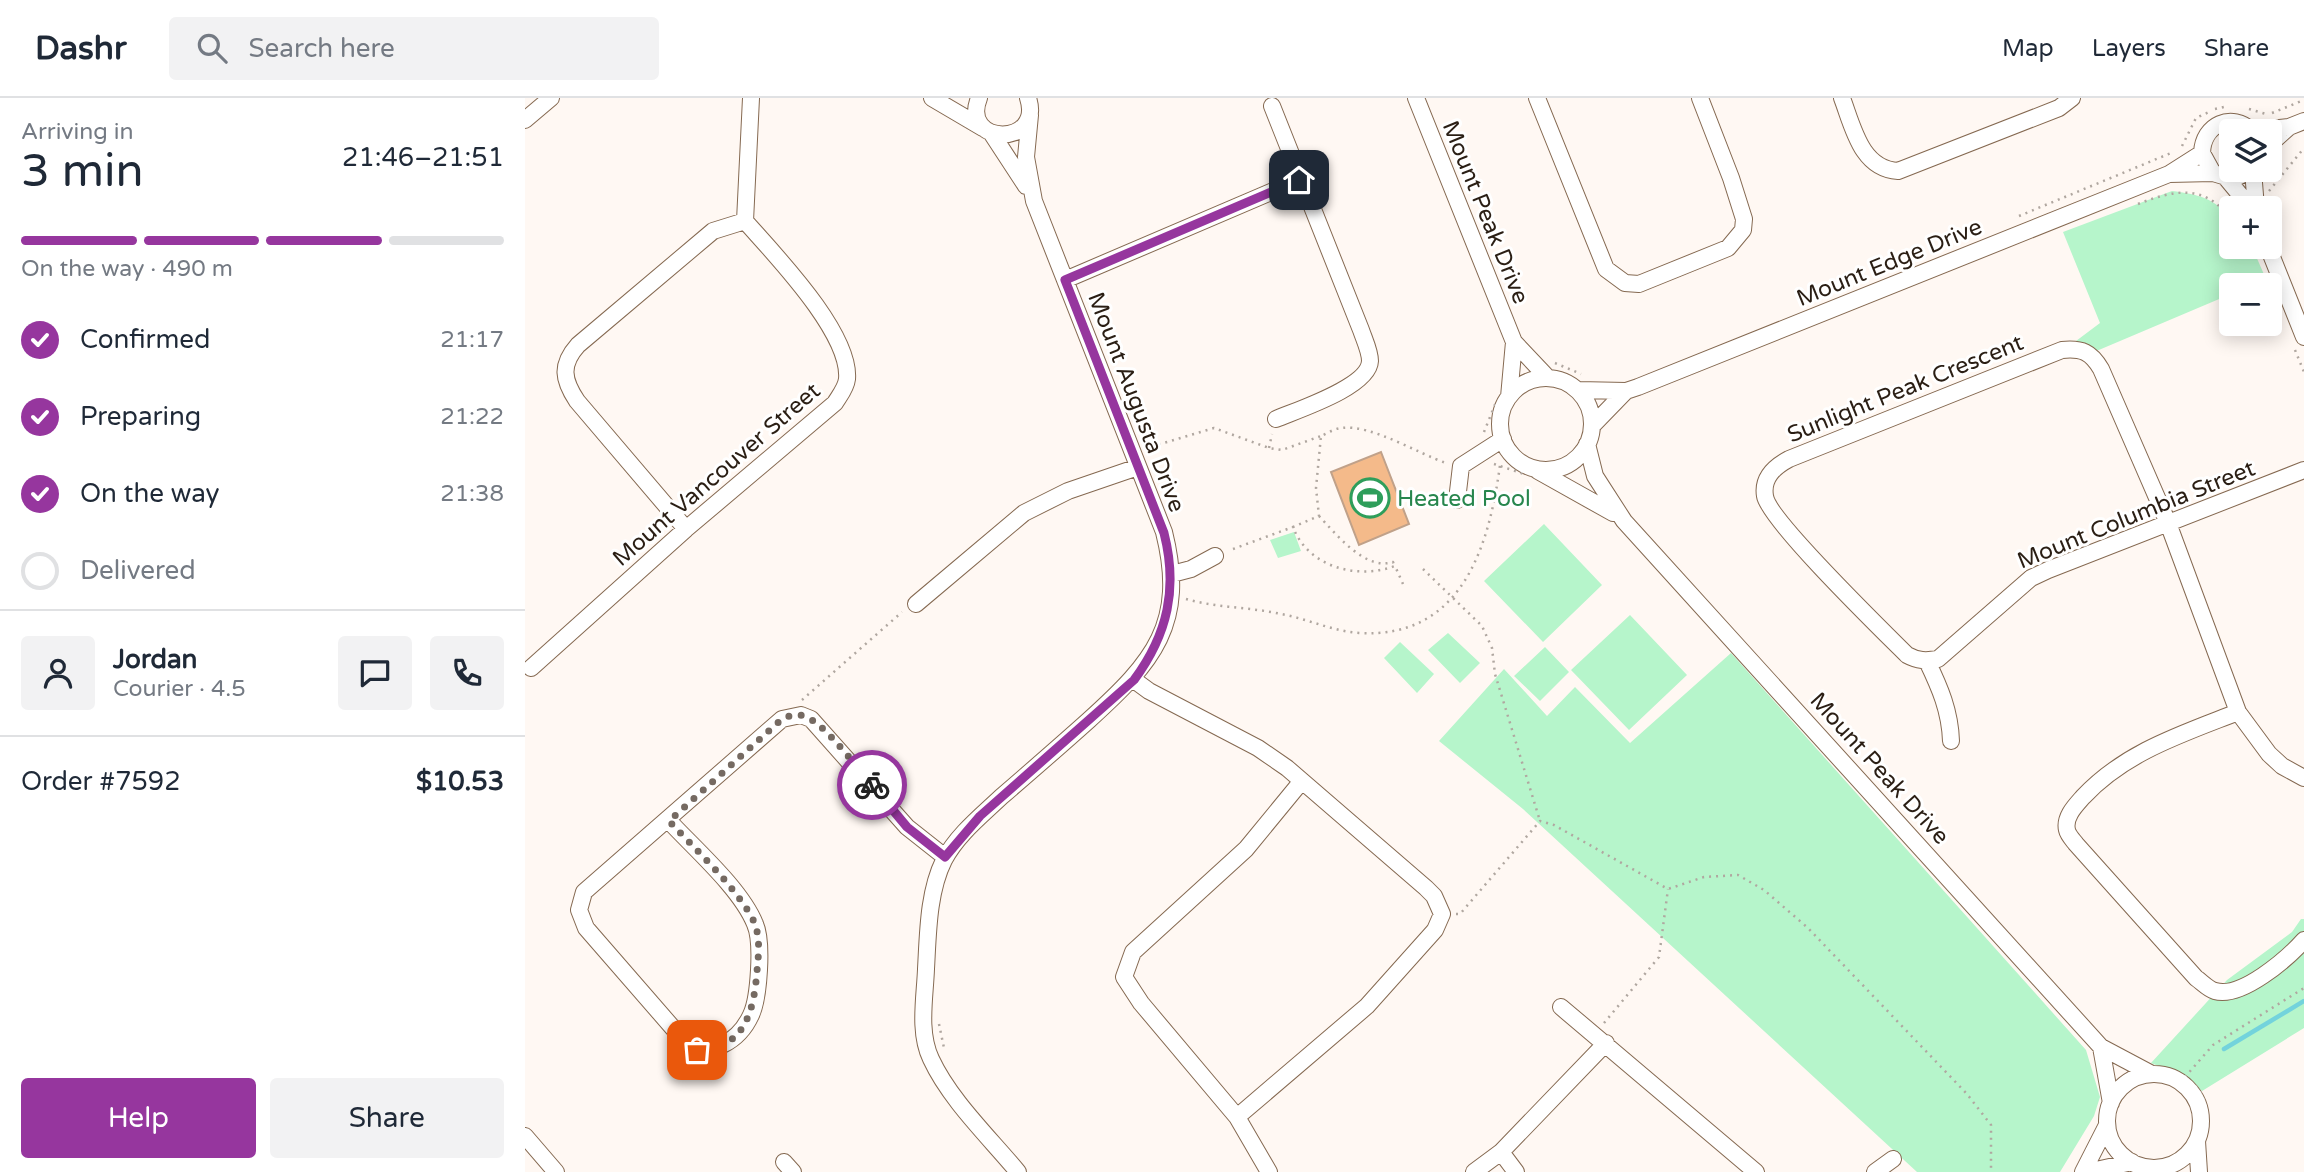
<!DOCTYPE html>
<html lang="en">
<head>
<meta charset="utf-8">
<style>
  :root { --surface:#fff; --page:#f2f2f3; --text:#1f2937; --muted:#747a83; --line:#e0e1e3; --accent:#96369e }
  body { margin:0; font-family:"Varela Round",sans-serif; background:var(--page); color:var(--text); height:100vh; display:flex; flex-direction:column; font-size:26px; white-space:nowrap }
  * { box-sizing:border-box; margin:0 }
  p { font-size:23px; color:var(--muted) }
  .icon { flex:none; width:38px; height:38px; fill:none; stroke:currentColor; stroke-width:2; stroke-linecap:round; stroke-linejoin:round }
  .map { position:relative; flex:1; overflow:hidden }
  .panel { display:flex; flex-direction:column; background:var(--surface); width:525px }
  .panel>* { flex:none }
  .fabs { position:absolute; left:1694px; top:21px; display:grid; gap:14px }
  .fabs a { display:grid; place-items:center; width:63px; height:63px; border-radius:7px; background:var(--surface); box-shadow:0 4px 18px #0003; font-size:35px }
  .pin { position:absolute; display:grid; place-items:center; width:60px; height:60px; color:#fff; margin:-30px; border-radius:14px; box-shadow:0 4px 10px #0006 }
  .courier { position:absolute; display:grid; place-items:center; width:70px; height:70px; margin:-35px; border:5px solid #96369e; border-radius:50%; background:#fff; color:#222; box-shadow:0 2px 9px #0007 }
  .head em { font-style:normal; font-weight:600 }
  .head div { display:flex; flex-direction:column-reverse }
  .head { display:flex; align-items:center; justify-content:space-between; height:119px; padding:0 21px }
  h1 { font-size:46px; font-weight:600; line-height:52px }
  .bar { display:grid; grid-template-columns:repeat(4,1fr); gap:10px 7px; align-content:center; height:84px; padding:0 21px }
  .bar i { height:9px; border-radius:5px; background:var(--line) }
  .bar .selected { background:var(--accent) }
  .bar p { grid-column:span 4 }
  .line { display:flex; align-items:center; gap:18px; padding:0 21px; border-top:2px solid var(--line) }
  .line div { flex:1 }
  .round { display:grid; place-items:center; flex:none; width:74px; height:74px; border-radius:7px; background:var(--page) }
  ol { padding:0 21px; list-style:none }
  li { display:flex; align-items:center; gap:21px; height:77px }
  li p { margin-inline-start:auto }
  li .icon { padding:7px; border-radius:50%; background:var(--accent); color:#fff; stroke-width:4 }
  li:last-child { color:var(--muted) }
  li i { width:38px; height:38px; border:4px solid var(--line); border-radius:50% }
  .primary-button { display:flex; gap:14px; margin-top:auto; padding:14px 21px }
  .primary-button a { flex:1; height:80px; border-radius:7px; background:var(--accent); color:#fff; font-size:28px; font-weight:600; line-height:80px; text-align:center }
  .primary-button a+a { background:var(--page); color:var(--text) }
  header { display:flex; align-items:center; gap:42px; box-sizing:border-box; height:98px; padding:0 35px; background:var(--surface); border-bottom:2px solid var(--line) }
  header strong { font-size:33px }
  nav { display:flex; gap:38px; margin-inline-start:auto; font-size:24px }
  .search { width:490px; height:63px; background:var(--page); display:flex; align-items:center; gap:18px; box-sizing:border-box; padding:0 24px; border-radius:7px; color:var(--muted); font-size:26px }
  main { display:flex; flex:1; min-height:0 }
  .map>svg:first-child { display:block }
</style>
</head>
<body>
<header>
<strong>Dashr</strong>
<div class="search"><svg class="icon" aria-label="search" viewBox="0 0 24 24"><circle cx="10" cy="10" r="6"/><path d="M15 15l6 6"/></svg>Search here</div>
<nav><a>Map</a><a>Layers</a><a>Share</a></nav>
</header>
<main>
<section class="panel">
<div class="head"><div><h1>3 min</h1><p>Arriving in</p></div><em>21:46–21:51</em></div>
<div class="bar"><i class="selected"></i><i class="selected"></i><i class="selected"></i><i></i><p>On the way · 490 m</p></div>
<ol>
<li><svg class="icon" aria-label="check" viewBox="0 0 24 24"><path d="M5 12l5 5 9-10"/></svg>Confirmed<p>21:17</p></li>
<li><svg class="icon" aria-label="check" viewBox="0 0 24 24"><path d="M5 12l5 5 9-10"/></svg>Preparing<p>21:22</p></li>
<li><svg class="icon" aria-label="check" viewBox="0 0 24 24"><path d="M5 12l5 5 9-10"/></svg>On the way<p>21:38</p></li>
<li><i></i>Delivered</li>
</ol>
<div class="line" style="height:126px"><a class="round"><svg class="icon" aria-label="person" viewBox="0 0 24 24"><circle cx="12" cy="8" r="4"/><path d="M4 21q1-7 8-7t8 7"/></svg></a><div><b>Jordan</b><p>Courier · 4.5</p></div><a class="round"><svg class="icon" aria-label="chat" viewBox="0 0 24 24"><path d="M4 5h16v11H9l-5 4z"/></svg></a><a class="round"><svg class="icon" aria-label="phone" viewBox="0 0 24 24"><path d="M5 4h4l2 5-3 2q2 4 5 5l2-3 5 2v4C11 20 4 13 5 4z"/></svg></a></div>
<div class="line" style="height:91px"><div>Order #7592</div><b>$10.53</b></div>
<div class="primary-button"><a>Help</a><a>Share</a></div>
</section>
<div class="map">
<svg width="1779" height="1074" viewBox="0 0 1779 1074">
  <rect width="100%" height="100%" fill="#fff8f3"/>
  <path fill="#b6f5cb" d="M1647 93C1672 96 1690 100 1706 121V149H1727L1741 181 1727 187H1706V196L1562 257 1543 249 1575 225 1538 134Z
    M1019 426 1077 487 1018 544 959 483Z
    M769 434 776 453 753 460 745 442Z
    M1105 517 1162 577 1104 632 1046 572Z
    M923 535 955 565 935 585 903 552Z
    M875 544 909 576 892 595 859 560Z
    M1020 549 1044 574 1015 603 989 578Z
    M1206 555 1561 952 1575 999 1569 1018 1535 1074H1392L998 711 914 643 979 571 1022 618 1050 589 1105 645Z
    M1776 821H1779V930L1677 993 1660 979 1626 965 1702 882 1767 834Z"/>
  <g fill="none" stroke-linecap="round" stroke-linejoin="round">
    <path stroke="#73d3dc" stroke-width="4.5" d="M1699 951 1779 903"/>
  </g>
  <path fill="#f4ba8a" stroke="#c0a189" stroke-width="2" d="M856 354 884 426 834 447 806 374Z"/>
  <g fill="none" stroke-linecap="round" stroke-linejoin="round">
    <g stroke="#856951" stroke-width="18">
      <path id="minor" d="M407 0 458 30
        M454 0C435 48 519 49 503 0
        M891 0 989 244 1023 280
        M1012 0 1081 171 1100 185 1114 186 1203 150 1218 132 1219 121 1206 80 1175 0
        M1317 0C1328 29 1336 71 1373 73L1534 10 1547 0
        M747 8 836 232C839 241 845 253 845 263 844 289 772 312 751 321
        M0 22 26 0
        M467 36 501 88
        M1745 46 1764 29
        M1727 72 1708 81 1688 75 1677 55C1678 26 1707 14 1727 33L1764 29 1779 23
        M1728 72 1731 110
        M1644 76 1688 75
        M1702 81 1726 110
        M1743 149 1779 239
        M540 182 774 82
        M975 326a46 46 0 1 1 92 0a46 46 0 1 1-92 0Z
        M1053 292 1101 293 1113 289 1644 76 1677 55
        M984 299 989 244
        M1067 328 1101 293
        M1062 346 1070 378 1099 423 1576 949 1625 975
        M1779 372 1523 472 1506 480 1413 561C1401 563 1393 563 1382 557 1359 534 1243 421 1240 398 1237 380 1249 369 1264 361L1537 252C1557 250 1566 254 1576 271L1643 425 1713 614 1744 656 1757 668 1779 680
        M1013 373 1088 415
        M932 402 936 368 978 341
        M161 431 52 303C38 282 35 267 53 247L188 133 220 123
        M647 476 666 471 690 458
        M391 506 499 415 543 393 613 369
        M1402 563C1415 590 1425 613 1426 643
        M6 570 161 431 310 305C315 297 321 290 322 281 326 235 249 156 220 123L226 0
        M609 582 624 593 733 650 762 670 901 790 909 798 917 816 910 832 842 908 712 1019
        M1713 614C1657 636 1600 654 1558 699 1550 708 1539 719 1542 732 1543 737 1548 742 1551 746L1671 880C1677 884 1683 891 1690 893 1716 901 1762 861 1779 842
        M144 723C170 751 216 791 230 826 238 844 234 900 226 917 214 943 186 960 161 945L61 830 54 812 59 794 257 621 276 617 286 621 382 729 420 759
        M1036 909 1231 1074
        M1576 949 1586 1005
        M1582 1023a47 47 0 1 1 94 0a47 47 0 1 1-94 0Z
        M0 1038 31 1074
        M1672 1043 1674 1074
        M976 1054 991 1074
        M259 1064 268 1074
        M493 1074C464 1039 425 1002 406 961 393 934 400 899 401 871 403 836 403 794 419 762 432 737 456 718 476 699 505 674 535 648 564 622 628 564 662 526 639 434L509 103 501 59 505 17
        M744 1074 712 1019 616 905 599 879 608 854 721 751 776 684
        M949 1074 976 1054 1081 945
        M1350 1074 1368 1061
        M1558 1074 1582 1027
        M1562 1074 1607 1064"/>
    </g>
    <path stroke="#b0a7a0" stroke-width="2.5" stroke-dasharray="2 5" stroke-linecap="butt" d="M1690 11 1703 8
      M1724 11 1741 16
      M1747 15 1779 2
      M1657 48 1671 20 1684 14
      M1744 93 1779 50
      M1613 106C1649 92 1679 85 1706 121
      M1494 118 1646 55
      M1770 252 1779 274
      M1030 265 1056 276
      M959 334 971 304
      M620 344 632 347 689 330 744 350 757 352 796 338
      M744 350 747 336
      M969 366 999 376
      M794 418C811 436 840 473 868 464L869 467
      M708 451 768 429
      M898 471 957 528 967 550 970 576 1015 723
      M878 486 870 468C832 482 783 469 768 429L794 418 791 390 796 338C803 335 810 330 817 330 846 326 894 356 921 365
      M661 501C692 510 725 509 756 516 783 521 807 533 834 535 936 541 964 450 975 367
      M277 602 377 514
      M931 816H935L1015 723 1029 727 1143 791 1179 779 1213 777 1239 792 1283 830 1442 996 1466 1027V1074
      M1079 925 1134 859 1143 791
      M414 926 419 950
      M1640 971C1675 985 1682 994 1682 1033
      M1659 986 1660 979 1688 947 1779 890"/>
    <use href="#minor" stroke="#fff" stroke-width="16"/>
  </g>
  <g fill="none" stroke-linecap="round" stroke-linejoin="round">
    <path stroke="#756a62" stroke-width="7" stroke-dasharray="0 12.6" d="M172 952C220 952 229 912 232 873 234 852 236 834 225 816 204 782 171 752 144 723L257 621C264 618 271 615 279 618 300 625 331 669 347 687"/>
    <path stroke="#96369e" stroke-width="9" d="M347 687 382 729 420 759 455 718 609 582C643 536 653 490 639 435L540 182 774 82"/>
  </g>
  <defs>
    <g id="stadium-ring" transform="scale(2.0125)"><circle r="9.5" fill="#fff" stroke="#2e9e5b" stroke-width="1.5"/><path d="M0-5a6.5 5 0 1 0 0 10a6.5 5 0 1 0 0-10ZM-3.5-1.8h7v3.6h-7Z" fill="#2e9e5b"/></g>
  </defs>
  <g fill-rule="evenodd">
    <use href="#stadium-ring" x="845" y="400"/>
  </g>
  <g text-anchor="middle" stroke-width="6" stroke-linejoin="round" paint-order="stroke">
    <g font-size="23" fill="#2a1e14" stroke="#fff">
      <text transform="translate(961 114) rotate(68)" y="8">Mount Peak Drive</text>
      <text transform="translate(1364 164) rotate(-22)" y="8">Mount Edge Drive</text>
      <text transform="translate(1380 290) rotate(-22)" y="8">Sunlight Peak Crescent</text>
      <text transform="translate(612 304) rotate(69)" y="8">Mount Augusta Drive</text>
      <text transform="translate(191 376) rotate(-41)" y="8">Mount Vancouver Street</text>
      <text transform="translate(1611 416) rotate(-22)" y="8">Mount Columbia Street</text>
      <text transform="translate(1355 670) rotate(48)" y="8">Mount Peak Drive</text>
    </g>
    <g font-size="23" fill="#27864d" stroke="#fff" text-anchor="start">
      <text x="872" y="408">Heated Pool</text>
    </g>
  </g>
</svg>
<div class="fabs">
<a><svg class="icon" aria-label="layers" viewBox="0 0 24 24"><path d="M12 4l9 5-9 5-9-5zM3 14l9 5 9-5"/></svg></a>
<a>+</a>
<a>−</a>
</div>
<div class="pin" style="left:172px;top:952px;background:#ea580c"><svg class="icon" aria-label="bag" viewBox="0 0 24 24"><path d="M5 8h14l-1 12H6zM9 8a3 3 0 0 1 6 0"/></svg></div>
<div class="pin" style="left:774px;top:82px;background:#1f2937"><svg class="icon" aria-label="home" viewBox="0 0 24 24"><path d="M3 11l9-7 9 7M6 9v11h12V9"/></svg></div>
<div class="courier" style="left:347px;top:687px"><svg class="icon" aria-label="bike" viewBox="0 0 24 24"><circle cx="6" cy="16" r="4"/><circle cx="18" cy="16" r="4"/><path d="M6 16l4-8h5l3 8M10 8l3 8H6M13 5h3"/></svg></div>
</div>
</main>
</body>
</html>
